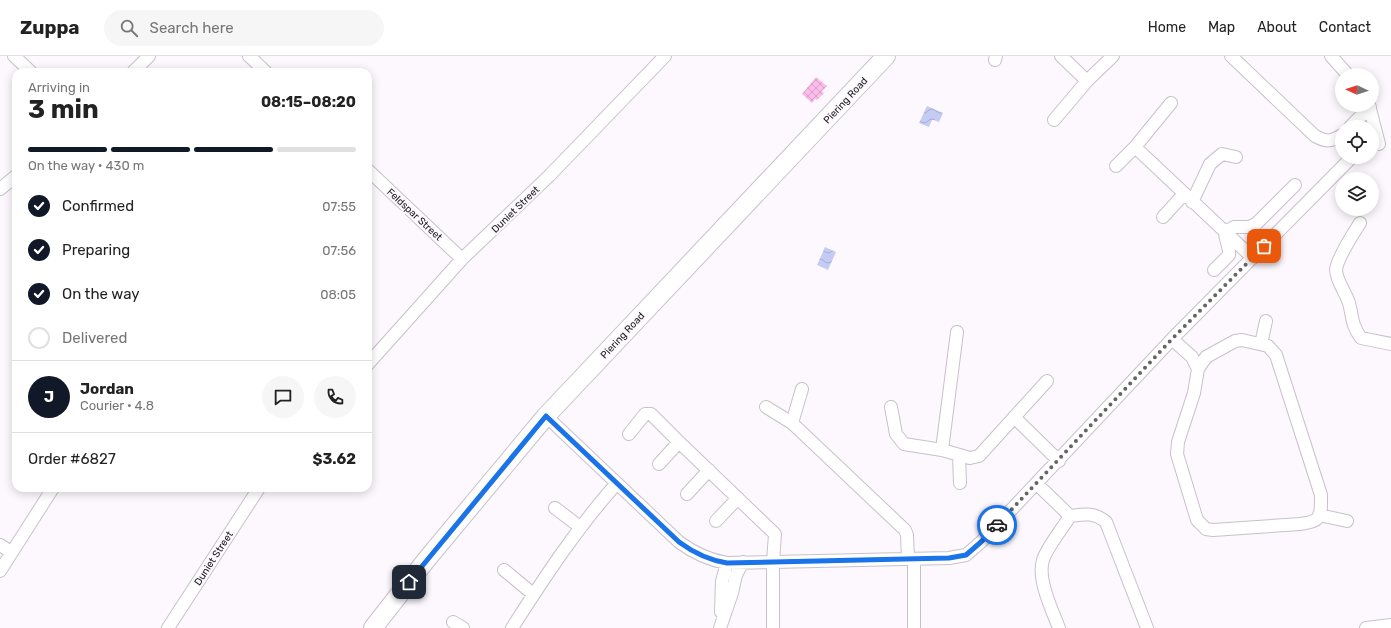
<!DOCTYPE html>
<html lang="en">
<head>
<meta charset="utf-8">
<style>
  :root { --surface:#fff; --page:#f6f6f6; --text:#222; --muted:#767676; --line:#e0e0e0; --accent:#111827 }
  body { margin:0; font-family:Rubik,sans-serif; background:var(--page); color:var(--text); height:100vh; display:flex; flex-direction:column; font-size:15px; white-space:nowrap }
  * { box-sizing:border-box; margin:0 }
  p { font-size:13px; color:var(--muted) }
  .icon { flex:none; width:22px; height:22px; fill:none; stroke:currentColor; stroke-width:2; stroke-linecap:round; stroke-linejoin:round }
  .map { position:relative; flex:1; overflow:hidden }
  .sheet { position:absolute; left:12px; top:12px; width:360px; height:424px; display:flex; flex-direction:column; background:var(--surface); border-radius:12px; box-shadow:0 2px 10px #0003 }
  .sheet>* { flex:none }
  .needle { width:26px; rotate:273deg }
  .fabs { position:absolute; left:1335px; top:12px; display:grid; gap:8px }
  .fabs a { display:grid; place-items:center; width:44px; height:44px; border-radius:50%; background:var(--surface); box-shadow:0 2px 10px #0003; font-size:20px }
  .pin { position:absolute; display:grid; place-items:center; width:34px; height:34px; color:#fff; margin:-17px; border-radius:8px; box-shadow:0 2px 6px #0006 }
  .courier { position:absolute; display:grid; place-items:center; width:40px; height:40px; margin:-20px; border:3px solid #1a73e8; border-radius:50%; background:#fff; color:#222; box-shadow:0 1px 5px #0007 }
  .head em { font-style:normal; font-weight:700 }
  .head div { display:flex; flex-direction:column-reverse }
  .head { display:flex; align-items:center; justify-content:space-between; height:68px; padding:0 16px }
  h1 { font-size:26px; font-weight:700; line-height:30px }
  .bar { display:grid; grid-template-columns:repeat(4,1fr); gap:6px 4px; align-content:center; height:48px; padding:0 16px }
  .bar i { height:5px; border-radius:3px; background:var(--line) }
  .bar .current { background:var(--accent) }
  .bar p { grid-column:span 4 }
  .line { display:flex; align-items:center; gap:10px; padding:0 16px; border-top:1px solid var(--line) }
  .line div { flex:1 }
  .round { display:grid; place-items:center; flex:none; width:42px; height:42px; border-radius:21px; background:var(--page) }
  ol { padding:0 16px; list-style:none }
  li { display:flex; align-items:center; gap:12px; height:44px }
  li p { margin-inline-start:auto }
  li .icon { padding:4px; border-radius:50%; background:var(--accent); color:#fff; stroke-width:4 }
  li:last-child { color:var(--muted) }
  li i { width:22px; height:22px; border:2px solid var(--line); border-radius:50% }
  header { display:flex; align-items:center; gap:24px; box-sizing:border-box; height:56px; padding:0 20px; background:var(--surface); border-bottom:1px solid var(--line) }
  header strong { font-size:19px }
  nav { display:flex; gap:22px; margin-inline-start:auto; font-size:14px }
  .search { width:280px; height:36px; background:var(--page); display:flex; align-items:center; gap:10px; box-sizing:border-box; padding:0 14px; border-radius:22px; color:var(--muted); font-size:15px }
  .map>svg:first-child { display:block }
</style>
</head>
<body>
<header>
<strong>Zuppa</strong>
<div class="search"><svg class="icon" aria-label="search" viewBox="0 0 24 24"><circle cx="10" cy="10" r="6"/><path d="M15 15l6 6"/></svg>Search here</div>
<nav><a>Home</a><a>Map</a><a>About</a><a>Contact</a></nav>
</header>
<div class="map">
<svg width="1391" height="572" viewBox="0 0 1391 572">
  <defs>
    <pattern id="water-waves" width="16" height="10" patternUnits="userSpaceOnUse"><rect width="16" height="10" fill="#c5ccf3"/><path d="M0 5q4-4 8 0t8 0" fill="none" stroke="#a8aed0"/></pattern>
    <pattern id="building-cross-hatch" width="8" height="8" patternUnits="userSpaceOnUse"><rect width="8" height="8" fill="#fbbcea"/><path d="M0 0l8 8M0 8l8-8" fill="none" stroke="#d6a1c8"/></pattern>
  </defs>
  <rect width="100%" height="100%" fill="#fcf8fe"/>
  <path fill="url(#water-waves)" d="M927 50 943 57 939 66 934 64H932L929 71 919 67Z
    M825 191 836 196 828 214 817 209Z"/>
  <path fill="url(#building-cross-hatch)" d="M816 21 827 30 822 35 824 37 817 44 815 43 812 47 802 38Z"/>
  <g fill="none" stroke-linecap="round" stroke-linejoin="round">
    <g stroke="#c8c1ca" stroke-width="14">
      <path id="street" d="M14 0 31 16
        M249 0 266 16
        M1061 0 1087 25
        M1231 0 1315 80C1326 86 1331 86 1342 79
        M1331 0 1348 19
        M995 4 996 0
        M133 16 149 0
        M1171 47 1135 91 1253 202
        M1369 49 1379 88
        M1054 64 1087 25 1113 0
        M1350 71 1370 51
        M1116 110 1135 91
        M368 114 462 203
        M0 133 16 120
        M1192 146 1210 108 1222 98 1236 101
        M1163 161 1184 138
        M1360 167C1353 178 1337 202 1336 214 1336 224 1346 237 1349 247 1353 262 1351 268 1361 282L1391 288
        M1214 214 1229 199C1230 192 1225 184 1225 176L1234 171H1249L1256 168 1295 129
        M957 276 942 394 970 402 979 400 1047 325
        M1172 283 1192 301 1198 313 1194 337 1178 386 1177 398 1197 464 1206 473 1213 474 1300 468C1322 465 1321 461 1321 439L1276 299 1268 290 1242 284 1235 285 1206 301 1198 313
        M1261 288 1266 265
        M368 308 462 203 549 120 665 0
        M802 333 792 367 905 474 907 479 908 503
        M766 351 792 367
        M891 351 896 378 904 388 942 394
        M546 360 679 486C694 497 708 504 727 507L949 502 966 499 981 486 1172 283 1352 101
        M1014 361 1059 405
        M629 378 645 358H651L679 386 775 478 773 506V572
        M959 399 960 427
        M659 408 679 386
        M1037 428 1070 460C1085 458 1094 456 1106 466L1147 572
        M687 438 709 414
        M555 452 580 471
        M1319 459 1347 465
        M716 465 738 442
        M0 489 11 496
        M504 514 533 538
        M0 515 53 432
        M721 556 722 525 727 507
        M453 566 463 572
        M168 572 259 432
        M512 572C544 522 577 472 617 427
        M720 572 732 537 736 519 743 506
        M914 572V503
        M1059 572C1052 554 1037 523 1043 504 1047 491 1063 472 1070 460
        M1366 572 1391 569"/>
    </g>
    <g stroke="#c8c1ca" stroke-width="20">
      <path id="secondary" d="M373 572 427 503 546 360 886 0"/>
    </g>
    <use href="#street" stroke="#fff" stroke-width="12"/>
    <use href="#secondary" stroke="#fff" stroke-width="18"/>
  </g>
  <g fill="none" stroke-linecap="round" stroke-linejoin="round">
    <path stroke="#676468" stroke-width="4" stroke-dasharray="0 7.2" d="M997 469 1172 283 1264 190"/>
    <path stroke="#1a73e8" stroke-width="5" d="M409 526 546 360 679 486C694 497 708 504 727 507L949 502 966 499 981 486 997 469"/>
  </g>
  <g text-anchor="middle" stroke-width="4" stroke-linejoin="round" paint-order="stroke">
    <g font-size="10" fill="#171518" stroke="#fcf8fe">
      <text transform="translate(845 44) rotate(-47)" y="4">Piering Road</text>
      <text transform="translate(515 153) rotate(-44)" y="4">Duniet Street</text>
      <text transform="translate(415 158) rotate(43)" y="4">Feldspar Street</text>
      <text transform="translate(622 279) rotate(-47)" y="4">Piering Road</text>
      <text transform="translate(213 502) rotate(-57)" y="4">Duniet Street</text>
    </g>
  </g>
</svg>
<div class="fabs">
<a><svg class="needle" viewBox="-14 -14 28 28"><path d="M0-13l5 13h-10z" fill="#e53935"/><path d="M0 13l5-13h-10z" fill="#767676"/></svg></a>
<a><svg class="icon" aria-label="locate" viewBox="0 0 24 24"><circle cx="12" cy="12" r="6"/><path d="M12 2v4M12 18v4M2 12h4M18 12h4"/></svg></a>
<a><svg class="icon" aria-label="layers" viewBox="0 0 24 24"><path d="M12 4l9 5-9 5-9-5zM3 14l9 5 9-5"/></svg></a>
</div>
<div class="pin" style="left:1264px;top:190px;background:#ea580c"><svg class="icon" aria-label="bag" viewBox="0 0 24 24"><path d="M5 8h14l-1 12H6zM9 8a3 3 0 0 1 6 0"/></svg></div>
<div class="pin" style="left:409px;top:526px;background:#1f2937"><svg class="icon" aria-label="home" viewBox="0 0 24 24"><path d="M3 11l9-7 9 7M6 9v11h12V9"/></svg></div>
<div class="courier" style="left:997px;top:469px"><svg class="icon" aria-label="car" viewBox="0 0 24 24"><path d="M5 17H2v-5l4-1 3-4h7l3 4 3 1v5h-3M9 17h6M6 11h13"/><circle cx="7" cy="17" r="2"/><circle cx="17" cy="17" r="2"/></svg></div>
<section class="sheet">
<div class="head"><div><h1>3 min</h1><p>Arriving in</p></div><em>08:15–08:20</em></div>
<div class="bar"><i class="current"></i><i class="current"></i><i class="current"></i><i></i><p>On the way · 430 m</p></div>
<ol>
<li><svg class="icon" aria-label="check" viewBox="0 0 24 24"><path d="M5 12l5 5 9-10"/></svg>Confirmed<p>07:55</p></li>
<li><svg class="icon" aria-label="check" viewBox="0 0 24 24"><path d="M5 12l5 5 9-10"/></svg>Preparing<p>07:56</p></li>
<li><svg class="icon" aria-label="check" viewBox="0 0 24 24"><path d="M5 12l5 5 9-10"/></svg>On the way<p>08:05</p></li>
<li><i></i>Delivered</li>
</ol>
<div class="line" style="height:72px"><b class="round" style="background:var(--accent);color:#fff">J</b><div><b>Jordan</b><p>Courier · 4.8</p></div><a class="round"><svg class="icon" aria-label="chat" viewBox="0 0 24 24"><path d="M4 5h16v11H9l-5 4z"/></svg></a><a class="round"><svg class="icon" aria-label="phone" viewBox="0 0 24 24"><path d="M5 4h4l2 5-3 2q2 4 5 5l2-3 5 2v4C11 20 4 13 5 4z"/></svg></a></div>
<div class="line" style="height:52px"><div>Order #6827</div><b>$3.62</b></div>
</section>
</div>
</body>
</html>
